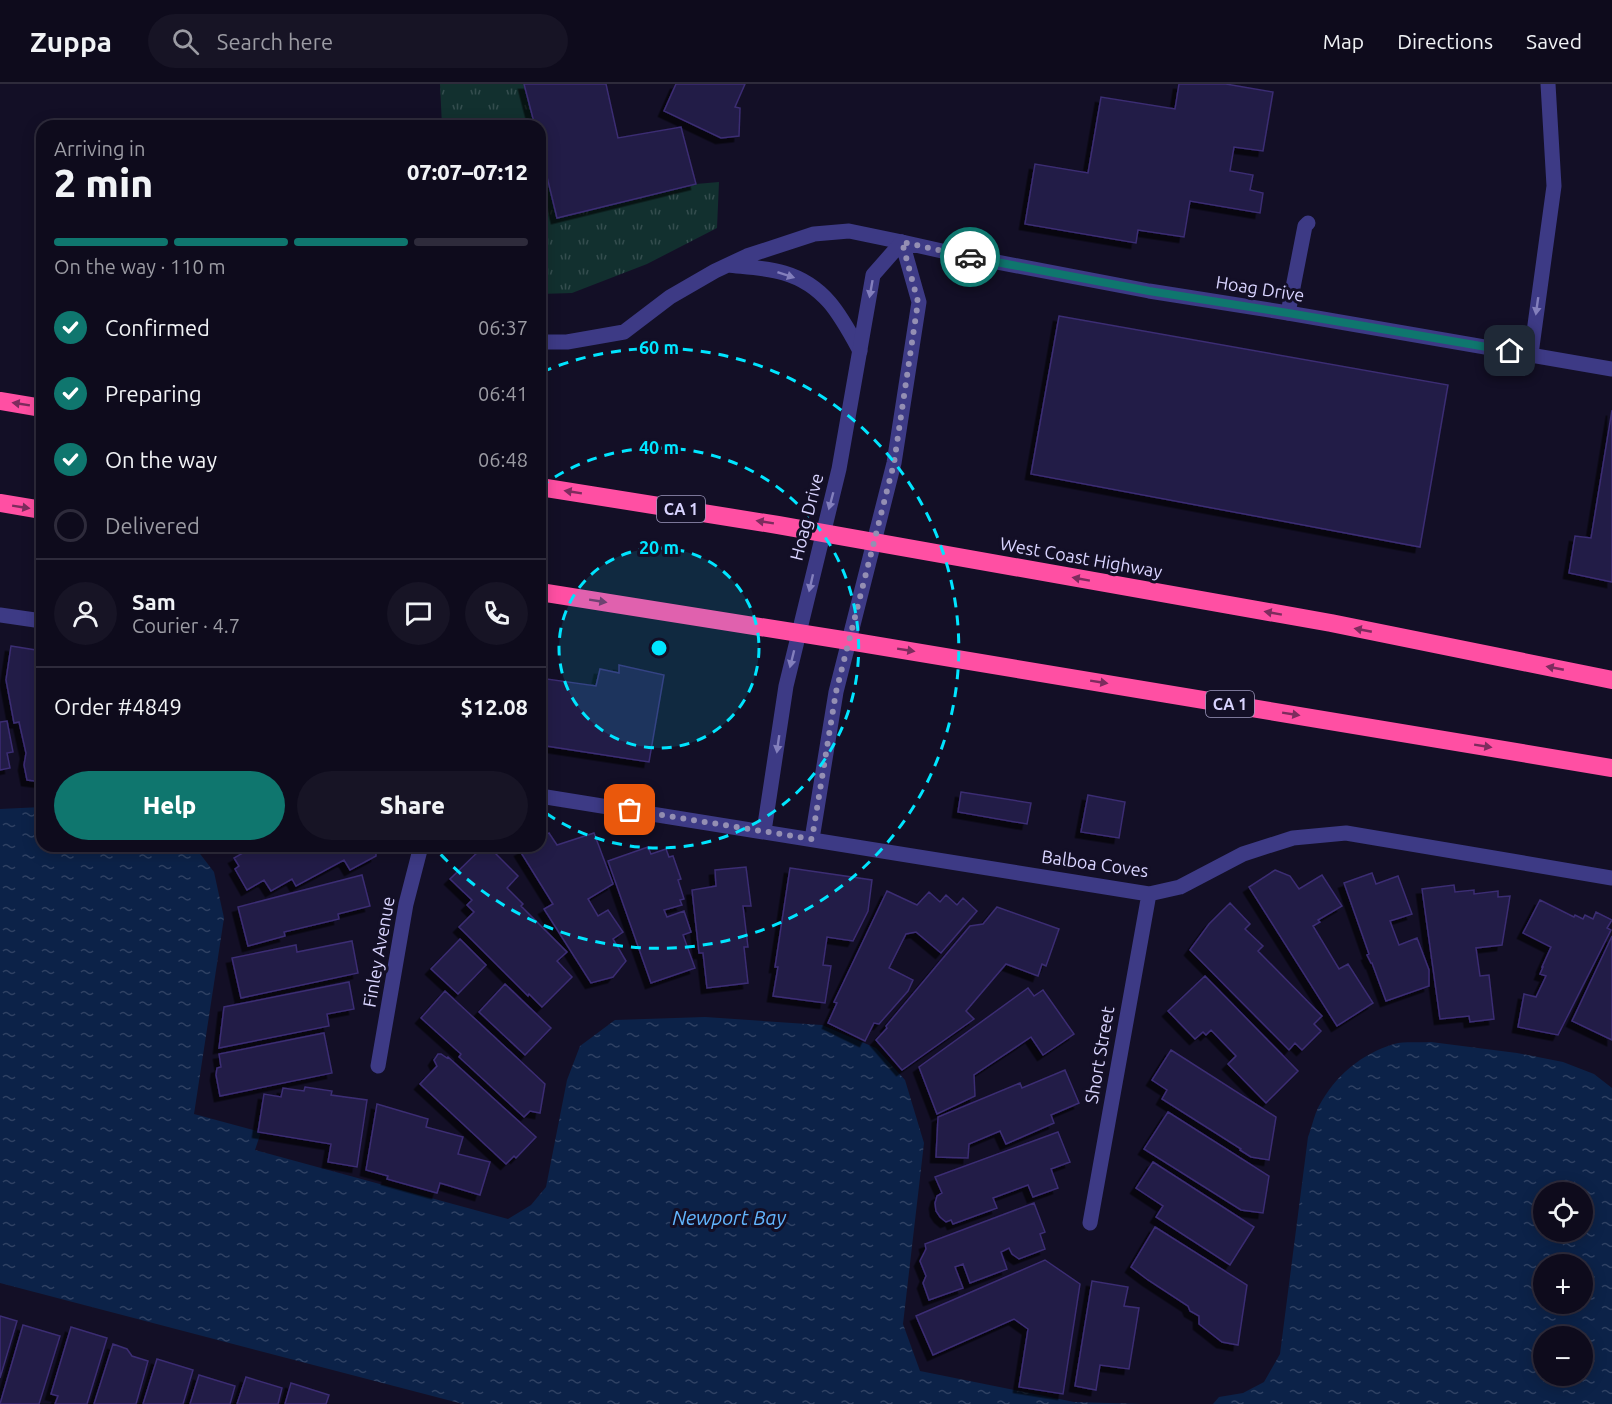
<!DOCTYPE html>
<html lang="en">
<head>
<meta charset="utf-8">
<style>
  :root { --surface:#0e0b1c; --page:#171425; --text:#f1f3f6; --muted:#9b9ba3; --line:#2e2b3b; --accent:#0f766e }
  body { margin:0; font-family:Ubuntu,sans-serif; background:var(--page); color:var(--text); height:100vh; display:flex; flex-direction:column; font-size:22px; white-space:nowrap }
  * { box-sizing:border-box; margin:0 }
  p { font-size:20px; color:var(--muted) }
  .icon { flex:none; width:33px; height:33px; fill:none; stroke:currentColor; stroke-width:2; stroke-linecap:round; stroke-linejoin:round }
  .map { position:relative; flex:1; overflow:hidden }
  .panel { position:absolute; left:36px; top:36px; width:510px; height:732px; display:flex; flex-direction:column; background:var(--surface); border-radius:18px; box-shadow:0 3px 15px #0003,0 0 0 2px var(--line) }
  .panel>* { flex:none }
  .fabs { position:absolute; left:1533px; top:1098px; display:grid; gap:12px }
  .fabs a { display:grid; place-items:center; width:60px; height:60px; border-radius:50%; background:var(--surface); box-shadow:0 3px 15px #0003,0 0 0 2px var(--line); font-size:30px }
  .pin { position:absolute; display:grid; place-items:center; width:51px; height:51px; color:#fff; margin:-26px; border-radius:12px; box-shadow:0 3px 9px #0006 }
  .courier { position:absolute; display:grid; place-items:center; width:60px; height:60px; margin:-30px; border:4px solid #0f766e; border-radius:50%; background:#fff; color:#222; box-shadow:0 2px 8px #0007 }
  .summary em { font-style:normal; font-weight:800 }
  .summary div { display:flex; flex-direction:column-reverse }
  .summary { display:flex; align-items:center; justify-content:space-between; height:102px; padding:0 18px }
  h1 { font-size:39px; font-weight:800; line-height:45px }
  .bar { display:grid; grid-template-columns:repeat(4,1fr); gap:9px 6px; align-content:center; height:72px; padding:0 18px }
  .bar i { height:8px; border-radius:4px; background:var(--line) }
  .bar .current { background:var(--accent) }
  .bar p { grid-column:span 4 }
  .line { display:flex; align-items:center; gap:15px; padding:0 18px; border-top:2px solid var(--line) }
  .line div { flex:1 }
  .round { display:grid; place-items:center; flex:none; width:63px; height:63px; border-radius:32px; background:var(--page) }
  ol { padding:0 18px; list-style:none }
  li { display:flex; align-items:center; gap:18px; height:66px }
  li p { margin-inline-start:auto }
  li .icon { padding:6px; border-radius:50%; background:var(--accent); color:#fff; stroke-width:4 }
  li:last-child { color:var(--muted) }
  li i { width:33px; height:33px; border:3px solid var(--line); border-radius:50% }
  .cta { display:flex; gap:12px; margin-top:auto; padding:12px 18px }
  .cta a { flex:1; height:69px; border-radius:36px; background:var(--accent); color:#fff; font-size:24px; font-weight:800; line-height:69px; text-align:center }
  .cta a+a { background:var(--page); color:var(--text) }
  header { display:flex; align-items:center; gap:36px; box-sizing:border-box; height:84px; padding:0 30px; background:var(--surface); border-bottom:2px solid var(--line) }
  header strong { font-size:28px }
  nav { display:flex; gap:33px; margin-inline-start:auto; font-size:21px }
  .search { width:420px; height:54px; background:var(--page); display:flex; align-items:center; gap:15px; box-sizing:border-box; padding:0 21px; border-radius:33px; color:var(--muted); font-size:22px }
  .map>svg:first-child { display:block }
</style>
</head>
<body>
<header>
<strong>Zuppa</strong>
<div class="search"><svg class="icon" aria-label="search" viewBox="0 0 24 24"><circle cx="10" cy="10" r="6"/><path d="M15 15l6 6"/></svg>Search here</div>
<nav><a>Map</a><a>Directions</a><a>Saved</a></nav>
</header>
<div class="map">
<svg width="1612" height="1320" viewBox="0 0 1612 1320">
  <defs>
    <pattern id="park-tufts" width="24" height="20" patternUnits="userSpaceOnUse" patternTransform="scale(1.5)"><rect width="24" height="20" fill="#12302f"/><path d="M3 7l-1-3M5 7V3M7 7l1-3M15 17l-1-3M17 17v-4M19 17l1-3" fill="none" stroke="#344d4e"/></pattern>
    <pattern id="water-ripples" width="26" height="14" patternUnits="userSpaceOnUse" patternTransform="scale(1.5)"><rect width="26" height="14" fill="#0c2248"/><path d="M2 4q2-2 4 0t4 0M15 11q2-2 4 0t4 0" fill="none" stroke="#2f4163"/></pattern>
    <filter id="shadow"><feDropShadow dx="-5.5" dy="5.5" stdDeviation="0" flood-color="#0009"/></filter>
  </defs>
  <rect width="100%" height="100%" fill="#130f26"/>
  <path fill="url(#park-tufts)" d="M440 0H524L535 42H442Z
    M540 64 557 133 696 100 719 98 717 144 647 180 572 209 540 210Z"/>
  <path fill="url(#water-ripples)" fill-rule="evenodd" d="M42 723V762H194L214 788 224 834 194 1030 261 1048 255 1066 508 1135 531 1121 546 1103 567 996 580 962 615 936 705 933 822 941 876 964 905 996 924 1059 903 1240 920 1287 1074 1318 1143 1320H463L0 1199V725Z
    M1431 958 1517 969 1563 978 1594 990 1612 1004V1320H1213L1219 1313 1243 1309 1264 1298 1280 1270 1308 1053C1312 1043 1314 1031 1319 1022 1335 992 1361 970 1394 960 1405 957 1419 959 1431 958ZM1544 1108H1582V1148H1544ZM1544 1180H1582V1220H1544ZM1544 1252H1582V1292H1544Z"/>
  <path fill="#241b47" stroke="#3b2d73" stroke-width="1.5" filter="url(#shadow)" d="M524 0H606L618 54 681 43 696 100 557 134 540 64V42H535Z
    M676 0H745L735 23 740 24 739 52 721 54 664 27Z
    M1179 0H1226L1273 8 1263 67 1234 63 1230 87 1253 91 1250 106 1263 109 1260 129 1190 117 1184 153 1138 146 1136 159 1025 140 1035 80 1088 89 1101 13 1175 25Z
    M1059 232 1448 301 1420 463 1031 390Z
    M1612 326V498L1569 489 1575 452 1591 454Z
    M11 562 42 567V698L27 696 24 681 26 669 19 638 14 639 6 596Z
    M619 581 664 591 649 678 540 661V594L596 602 600 585 619 589Z
    M7 637 13 668 7 669 10 684 0 686V638Z
    M961 708 1031 719 1027 740 958 728Z
    M1088 711 1125 718 1119 754 1081 748Z
    M549 749 557 761 594 749 613 800 588 815 598 832 608 826 623 848 613 855 626 877 613 893 591 899 544 825 553 820 520 767 529 762H540V755Z
    M255 762H374L376 766V772L350 786 344 776 296 802 292 795 271 807 264 796 247 806 235 785 239 782 234 774Z
    M484 762H488L518 792 507 804 523 820 521 822 567 868 557 877 572 893 542 923 529 910 528 912 459 843 474 828 467 821 472 816 450 795Z
    M648 763 651 770 666 765 669 773 673 772 681 795 678 796 684 815 680 816 682 821 664 826 667 833 684 827 691 848 683 851 695 884 651 899 608 777Z
    M746 783 751 822H743L748 863H744L748 899 707 904 703 869H699L692 806 716 802 715 786Z
    M790 784 872 796 868 827 853 857 827 853 823 881 831 882 825 919 773 912 778 883H775Z
    M1275 786 1290 792 1299 805 1322 791 1342 822 1318 836 1320 838 1313 842 1339 885 1348 880 1373 919 1337 942 1249 803Z
    M1372 789 1376 800 1398 792 1412 830 1390 837 1399 861 1417 854 1429 886V902L1386 917 1372 879H1371L1367 871 1369 870 1344 799Z
    M362 791 370 822 338 830 339 835 284 848 285 852 248 862 238 823Z
    M1454 801 1455 808 1474 806V810L1498 807V813L1510 812 1502 861 1476 864 1480 892 1489 891 1494 935 1470 938 1469 932 1440 935 1422 805Z
    M887 807 917 821 929 808 940 818 946 811 957 821 963 814 977 827 941 869 916 848 906 850 889 884 913 896 908 907 879 940 874 939 865 957 828 939 837 919 834 918Z
    M1540 816 1574 833 1575 831 1583 835 1585 831 1593 835 1596 828 1612 836 1607 844 1611 846 1558 951 1518 943 1524 910 1536 913 1546 892 1540 890 1543 883H1542L1551 863 1523 849Z
    M1230 819 1250 840 1245 845 1263 862 1258 867 1322 932 1314 940 1321 947 1302 966 1295 959 1289 966 1190 866 1209 840Z
    M997 823 1059 845 1046 882 1042 880 1038 892 1006 880 966 927 974 935 902 986 876 956 887 944 886 942 970 842 983 840Z
    M1612 852V956L1572 937Z
    M460 855 486 881 458 910 431 885Z
    M352 857 358 889 241 914 232 874 296 861 297 868Z
    M1205 892 1298 987 1266 1019 1228 980 1236 972 1211 946 1206 951 1203 948 1195 955 1168 927Z
    M349 898 354 925 327 930 329 942 219 964 224 923Z
    M505 900 551 944 525 971 479 928Z
    M1028 904 1034 912 1043 906 1074 950 1043 971 1031 953 974 991 975 1012 937 1030 919 983Z
    M445 907 545 1000 540 1029 530 1027 524 1033 459 973 461 970 421 934Z
    M324 949 332 989 220 1012 216 991 217 984 221 983 219 970Z
    M1171 966 1276 1033 1269 1076 1251 1073 1240 1066 1241 1065 1162 1015 1167 1006 1152 996Z
    M438 970H441L447 974 448 973 536 1053 516 1074 514 1072 506 1080 420 1000 437 982 434 976Z
    M1065 986 1079 1019 1051 1031 1054 1039 1006 1060 1000 1047 969 1060 968 1074 936 1073 938 1033 1020 999 1022 1004Z
    M305 1003 332 1007 331 1011 367 1016 357 1083 328 1078 331 1060 258 1048 264 1010 281 1013 283 1004 304 1007Z
    M377 1020 428 1035 426 1043 463 1053 458 1070 490 1078 480 1111 440 1099 437 1109 387 1095 388 1092 366 1086Z
    M1168 1028 1269 1092 1263 1129 1241 1126 1144 1065Z
    M1058 1048 1070 1078 1051 1085 1058 1104 1033 1113 1028 1101 993 1114 997 1124 953 1140 951 1136 946 1138 940 1133 936 1127 935 1119 937 1112 942 1109 935 1093Z
    M1153 1078 1254 1143 1230 1181 1156 1133 1163 1122 1136 1104Z
    M1034 1119 1045 1148 1040 1150 1045 1165 1019 1175 1012 1170 1009 1164 1001 1168 1007 1185 970 1199 963 1180 955 1183 963 1204 929 1216 923 1199 926 1192 920 1177 926 1165 925 1160Z
    M1155 1143 1247 1201 1238 1261 1222 1258 1199 1240V1232L1190 1227 1188 1222 1148 1196 1131 1183Z
    M1045 1176 1080 1200 1063 1310 1019 1303 1028 1245 1014 1235 933 1271 916 1232Z
    M1092 1197 1128 1203 1124 1222 1139 1224 1129 1285 1100 1281 1096 1306 1075 1302Z
    M0 1232 17 1237 0 1294Z
    M23 1241 60 1252 39 1320H0Z
    M71 1243 107 1254 87 1320H55L58 1312 51 1310Z
    M113 1260 127 1265 132 1272 148 1277 136 1320H94Z
    M157 1275 193 1286 183 1320H143Z
    M199 1291 235 1302 230 1320H190Z
    M246 1293 282 1304 278 1320H237Z
    M291 1299 329 1311 326 1320H285Z"/>
  <g fill="none" stroke-linecap="round" stroke-linejoin="round">
    <path stroke="#3d3a85" stroke-width="15" d="M728 181C746 183 768 184 784 189 825 201 841 232 860 267
      M1288 229 1305 142 1308 139
      M540 258H567L624 248 670 213 715 187 747 172 814 150 849 147 902 158
      M1531 270 1554 102 1548 0"/>
    <path stroke="#3d3a85" stroke-width="15" d="M902 158 960 171 1149 207 1288 229 1612 285
      M0 531 42 537
      M540 712 1149 810 1180 803 1243 770 1293 754 1346 749 1612 794
      M764 747 786 602 839 385 873 191 902 158
      M812 755 836 608 894 379 919 218 902 158
      M378 982 406 820 421 762
      M1090 1139 1149 810"/>
    <path stroke="#ff4fa3" stroke-width="18" d="M0 317 42 324
      M540 403 778 441 1331 539 1612 596
      M0 419 42 426
      M540 508 849 557 1612 684"/>
  </g>
  <defs><path id="oneway-solid" d="M-6-.8H1V-3.2L6.5 0L1 3.2V.8H-6Z" transform="scale(1.5)"/></defs>
  <g fill="#837fbc">
    <use href="#oneway-solid" transform="translate(786 191) rotate(18)"/>
    <use href="#oneway-solid" transform="translate(871 205) rotate(100)"/>
    <use href="#oneway-solid" transform="translate(1537 222) rotate(98)"/>
    <use href="#oneway-solid" transform="translate(831 417) rotate(105)"/>
    <use href="#oneway-solid" transform="translate(811 499) rotate(103)"/>
    <use href="#oneway-solid" transform="translate(792 575) rotate(104)"/>
    <use href="#oneway-solid" transform="translate(778 660) rotate(98)"/>
  </g>
  <g fill="#7d2c5e">
    <use href="#oneway-solid" transform="translate(21 320) rotate(-171)"/>
    <use href="#oneway-solid" transform="translate(573 408) rotate(-171)"/>
    <use href="#oneway-solid" transform="translate(21 423) rotate(9)"/>
    <use href="#oneway-solid" transform="translate(765 438) rotate(-171)"/>
    <use href="#oneway-solid" transform="translate(1081 495) rotate(-170)"/>
    <use href="#oneway-solid" transform="translate(598 517) rotate(9)"/>
    <use href="#oneway-solid" transform="translate(1273 529) rotate(-170)"/>
    <use href="#oneway-solid" transform="translate(1363 546) rotate(-169)"/>
    <use href="#oneway-solid" transform="translate(906 566) rotate(9)"/>
    <use href="#oneway-solid" transform="translate(1555 584) rotate(-169)"/>
    <use href="#oneway-solid" transform="translate(1099 598) rotate(9)"/>
    <use href="#oneway-solid" transform="translate(1291 630) rotate(9)"/>
    <use href="#oneway-solid" transform="translate(1483 662) rotate(9)"/>
  </g>
  <g fill="none" stroke-linecap="round" stroke-linejoin="round">
    <path stroke="#948fb3" stroke-width="6" stroke-dasharray="0 10.8" d="M630 726 812 755 836 608 894 379 918 218 902 158 970 173"/>
    <path stroke="#0f766e" stroke-width="8" d="M970 173 1149 207 1288 229 1510 267"/>
  </g>
  <circle cx="659" cy="564" r="100" fill="#00e5ff" fill-opacity=".12"/>
  <g fill="none" stroke="#00e5ff" stroke-width="3" stroke-dasharray="10 8">
    <circle cx="659" cy="564" r="100"/>
    <path d="M540 403A200 200 0 1 1 540 725"/>
    <path d="M542 288A300 300 0 1 1 434 763"/>
  </g>
  <g text-anchor="middle" stroke-width="6" stroke-linejoin="round" paint-order="stroke">
    <g fill="#130f26" stroke="#9e99be" stroke-width="1.5">
      <rect x="657" y="412" width="48" height="26" rx="4.5"/>
      <rect x="1206" y="607" width="48" height="26" rx="4.5"/>
    </g>
    <g font-size="16" font-weight="bold" fill="#d9d4ff">
      <text x="681" y="431">CA 1</text>
      <text x="1230" y="626">CA 1</text>
    </g>
    <g font-size="18" fill="#d9d4ff" stroke="#130f26">
      <text transform="translate(1260 205) rotate(9)" y="6">Hoag Drive</text>
      <text transform="translate(807 433) rotate(-76)" y="6">Hoag Drive</text>
      <text transform="translate(1081 474) rotate(10)" y="6">West Coast Highway</text>
      <text transform="translate(1095 780) rotate(8)" y="6">Balboa Coves</text>
      <text transform="translate(379 868) rotate(-80)" y="6">Finley Avenue</text>
      <text transform="translate(1100 971) rotate(-80)" y="6">Short Street</text>
    </g>
    <g font-size="20" font-style="italic" fill="#62b6ff" stroke="#130f26">
      <text x="729" y="1141">Newport Bay</text>
    </g>
  </g>
  <circle cx="659" cy="564" r="9" fill="#00e5ff" stroke="#130f26" stroke-width="3"/>
  <g font-size="18" text-anchor="middle" font-weight="bold" fill="#00e5ff" stroke="#130f26" stroke-width="6" stroke-linejoin="round" paint-order="stroke">
    <text x="659" y="270">60 m</text>
    <text x="659" y="370">40 m</text>
    <text x="659" y="470">20 m</text>
  </g>
</svg>
<div class="fabs">
<a><svg class="icon" aria-label="locate" viewBox="0 0 24 24"><circle cx="12" cy="12" r="6"/><path d="M12 2v4M12 18v4M2 12h4M18 12h4"/></svg></a>
<a>+</a>
<a>−</a>
</div>
<div class="pin" style="left:630px;top:726px;background:#ea580c"><svg class="icon" aria-label="bag" viewBox="0 0 24 24"><path d="M5 8h14l-1 12H6zM9 8a3 3 0 0 1 6 0"/></svg></div>
<div class="pin" style="left:1510px;top:267px;background:#1f2937"><svg class="icon" aria-label="home" viewBox="0 0 24 24"><path d="M3 11l9-7 9 7M6 9v11h12V9"/></svg></div>
<div class="courier" style="left:970px;top:173px"><svg class="icon" aria-label="car" viewBox="0 0 24 24"><path d="M5 17H2v-5l4-1 3-4h7l3 4 3 1v5h-3M9 17h6M6 11h13"/><circle cx="7" cy="17" r="2"/><circle cx="17" cy="17" r="2"/></svg></div>
<section class="panel">
<div class="summary"><div><h1>2 min</h1><p>Arriving in</p></div><em>07:07–07:12</em></div>
<div class="bar"><i class="current"></i><i class="current"></i><i class="current"></i><i></i><p>On the way · 110 m</p></div>
<ol>
<li><svg class="icon" aria-label="check" viewBox="0 0 24 24"><path d="M5 12l5 5 9-10"/></svg>Confirmed<p>06:37</p></li>
<li><svg class="icon" aria-label="check" viewBox="0 0 24 24"><path d="M5 12l5 5 9-10"/></svg>Preparing<p>06:41</p></li>
<li><svg class="icon" aria-label="check" viewBox="0 0 24 24"><path d="M5 12l5 5 9-10"/></svg>On the way<p>06:48</p></li>
<li><i></i>Delivered</li>
</ol>
<div class="line" style="height:108px"><a class="round"><svg class="icon" aria-label="person" viewBox="0 0 24 24"><circle cx="12" cy="8" r="4"/><path d="M4 21q1-7 8-7t8 7"/></svg></a><div><b>Sam</b><p>Courier · 4.7</p></div><a class="round"><svg class="icon" aria-label="chat" viewBox="0 0 24 24"><path d="M4 5h16v11H9l-5 4z"/></svg></a><a class="round"><svg class="icon" aria-label="phone" viewBox="0 0 24 24"><path d="M5 4h4l2 5-3 2q2 4 5 5l2-3 5 2v4C11 20 4 13 5 4z"/></svg></a></div>
<div class="line" style="height:78px"><div>Order #4849</div><b>$12.08</b></div>
<div class="cta"><a>Help</a><a>Share</a></div>
</section>
</div>
</body>
</html>
